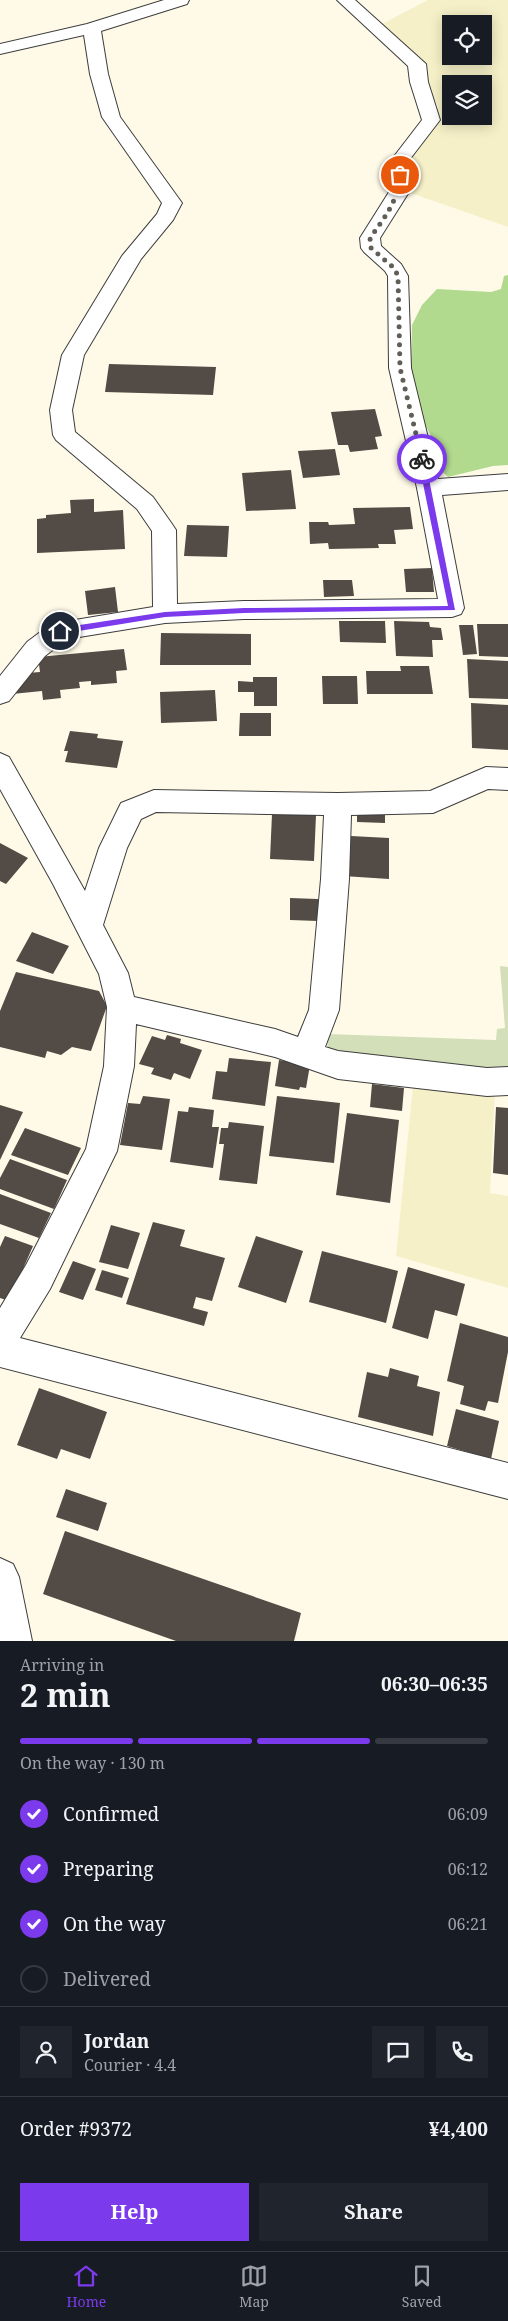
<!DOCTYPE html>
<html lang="en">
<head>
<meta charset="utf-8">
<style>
  :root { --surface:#171b24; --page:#20242c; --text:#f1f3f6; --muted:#9ea1a6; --line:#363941; --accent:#7c3aed }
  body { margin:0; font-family:"Noto Serif",serif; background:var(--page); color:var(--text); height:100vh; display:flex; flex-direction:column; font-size:19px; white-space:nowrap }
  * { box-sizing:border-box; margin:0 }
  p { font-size:16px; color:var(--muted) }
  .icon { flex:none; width:28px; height:28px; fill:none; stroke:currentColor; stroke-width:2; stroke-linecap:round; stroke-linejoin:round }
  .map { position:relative; height:1641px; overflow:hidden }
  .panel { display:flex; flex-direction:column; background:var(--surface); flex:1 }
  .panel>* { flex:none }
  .fabs { position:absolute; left:442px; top:15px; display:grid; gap:10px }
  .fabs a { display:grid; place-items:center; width:50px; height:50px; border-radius:0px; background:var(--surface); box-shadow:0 2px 12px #0003; font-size:25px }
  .pin { position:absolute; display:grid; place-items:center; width:42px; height:42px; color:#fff; margin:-21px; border:2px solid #fff; border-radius:50%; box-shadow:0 1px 5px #0007 }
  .courier { position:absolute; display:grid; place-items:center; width:50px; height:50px; margin:-25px; border:4px solid #7c3aed; border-radius:50%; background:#fff; color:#222; box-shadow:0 1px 6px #0007 }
  .head em { font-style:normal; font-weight:700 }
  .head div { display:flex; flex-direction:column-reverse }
  .head { display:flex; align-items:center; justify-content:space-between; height:85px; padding:0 20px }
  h1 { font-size:32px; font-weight:700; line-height:38px }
  .bar { display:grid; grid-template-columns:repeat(4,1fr); gap:8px 5px; align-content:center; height:60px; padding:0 20px }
  .bar i { height:6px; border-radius:4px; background:var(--line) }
  .bar .active { background:var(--accent) }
  .bar p { grid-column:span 4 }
  .line { display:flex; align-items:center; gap:12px; padding:0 20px; border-top:1px solid var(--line) }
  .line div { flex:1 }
  .round { display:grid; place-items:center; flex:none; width:52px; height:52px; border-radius:0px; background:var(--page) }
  ol { padding:0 20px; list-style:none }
  li { display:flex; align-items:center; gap:15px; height:55px }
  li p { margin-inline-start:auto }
  li .icon { padding:5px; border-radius:50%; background:var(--accent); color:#fff; stroke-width:4 }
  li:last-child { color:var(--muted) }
  li i { width:28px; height:28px; border:2px solid var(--line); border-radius:50% }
  .button { display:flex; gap:10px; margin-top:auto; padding:10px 20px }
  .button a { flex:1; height:58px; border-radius:0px; background:var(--accent); color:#fff; font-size:20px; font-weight:700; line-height:58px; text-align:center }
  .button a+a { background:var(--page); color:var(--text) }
  .menu { display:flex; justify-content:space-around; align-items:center; height:70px; border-top:1px solid var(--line); background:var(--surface); font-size:14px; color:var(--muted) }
  .menu a { display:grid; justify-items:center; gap:2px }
  .menu .active { color:var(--accent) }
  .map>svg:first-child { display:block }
</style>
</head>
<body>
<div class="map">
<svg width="508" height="1641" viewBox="0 0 508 1641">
  <rect width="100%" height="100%" fill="#fffae7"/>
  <path fill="#f5f0c7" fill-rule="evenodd" d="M428 0H508V227L411 193 405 188 407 161 437 124 438 106 427 90 423 61 382 24ZM451 24H484V56H451ZM451 84H484V116H451Z
    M413 1086 495 1091 490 1193 508 1196V1288L396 1256Z"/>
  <path fill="#b2da8f" d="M508 275V465L493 466 448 477 434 464 435 443 422 419 411 369 412 325 422 305 437 289 491 292 501 289 504 276Z"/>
  <path fill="#d3dfb9" d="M500 966 508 967V1071L327 1052 328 1034 496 1040 497 1029 505 1028Z"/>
  <path fill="#534b46" d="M109 364 216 367 213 395 105 392Z
    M375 409 382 436 375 437 378 449 350 452 348 445H338L331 412Z
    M335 449 340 475 303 478 298 451Z
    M291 470 296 509 246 511 242 473Z
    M94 499V512L123 510 125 549 37 553V519L46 518V515L71 513 70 500Z
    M410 507 413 529 394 530 396 544H378L379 548 329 549 328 543 310 544 309 522H328L329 525 355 524 353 508Z
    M187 525 229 526 227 557 184 556Z
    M432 568 434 592H406L404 569Z
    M323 580H352L354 596 324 597Z
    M115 587 118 612 88 615 85 591Z
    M339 621H385L386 643 340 642Z
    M394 621 429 622 430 627 441 628 443 640H432L433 657 396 656Z
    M477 624H508V657L479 656Z
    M459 625H473L477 654 463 655Z
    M161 633 251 634V665H160Z
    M124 649 127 670 116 671 117 683 91 685V681L79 682 80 688 60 690 61 698 43 700 42 691 12 694 27 673 40 672 38 657Z
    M467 659 508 661V699L469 698Z
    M400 666H429L433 694H367L366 671H401Z
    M322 676H357L358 704H323Z
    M253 677H277V706H254V692H238V681L253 682Z
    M215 690 217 721 161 723 160 692Z
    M471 703 508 705V750L472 748Z
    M240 713H271V736H239Z
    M70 731 98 734 97 738 123 741 117 768 65 762 68 751H64Z
    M357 810 385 811V823L357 822Z
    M272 814 316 815 314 861 270 859Z
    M351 836 389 838V879L343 876 344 856 350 857Z
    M0 843 28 858 6 884 0 881Z
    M290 898 318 899V921L290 920Z
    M32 932 69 946 53 974 16 961Z
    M16 972 99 991 107 1006 91 1051 72 1047 61 1055 47 1051 45 1058 0 1047V1011Z
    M167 1035 181 1039 180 1043 202 1050 190 1079 174 1073 171 1080 151 1074 154 1068 139 1064 152 1036 165 1040Z
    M229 1058 271 1062 265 1106 212 1099 216 1071 227 1072Z
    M279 1060 310 1065 306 1088 300 1087 299 1090 275 1086Z
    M372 1084 404 1088 402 1111 370 1107Z
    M143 1096 170 1099 162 1150 120 1145 128 1103 140 1104Z
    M277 1096 340 1103 334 1163 269 1156Z
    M0 1105 23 1112 0 1160Z
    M189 1107 214 1110 212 1127H219L213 1168 170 1162 178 1111 188 1112Z
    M496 1107 508 1108V1175L493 1173Z
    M347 1113 399 1120 390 1203 336 1195Z
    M229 1122 264 1126 257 1184 219 1180 224 1144H219L221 1128H228Z
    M25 1128 81 1148 68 1175 11 1155Z
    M10 1159 67 1180 54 1209 0 1189V1178Z
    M0 1194 51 1213 39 1238 0 1224Z
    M153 1222 185 1230 180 1246 225 1258 212 1301 196 1297 193 1308 208 1312 204 1326 126 1304Z
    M111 1225 140 1233 128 1269 99 1262Z
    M5 1236 33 1246 9 1301 0 1298V1247Z
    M256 1236 303 1251 286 1303 238 1287Z
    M322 1251 398 1271 386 1323 309 1302Z
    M73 1261 96 1269 83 1300 59 1292Z
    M408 1267 465 1284 457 1316 435 1310 428 1339 392 1328Z
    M102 1270 129 1278 122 1298 95 1290Z
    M460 1323 508 1337V1352L498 1403 488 1401 485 1411 460 1404 464 1386 447 1381Z
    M390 1368 419 1376 417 1386 440 1392 433 1436 358 1417 367 1372 388 1377Z
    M39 1388 107 1412 90 1459 61 1449 57 1459 17 1445Z
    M456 1409 499 1421 491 1459 447 1446Z
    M66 1489 107 1503 98 1531 56 1517Z
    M65 1531 301 1613 294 1641H176L43 1594Z"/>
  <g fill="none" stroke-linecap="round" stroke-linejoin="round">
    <g stroke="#3d3d3d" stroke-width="2">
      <path id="minor" d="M164 0H189L187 4 101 31 108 74 120 117 182 203 173 220 141 259 84 355 72 410 75 432 153 497 172 524 176 530 177 604 244 601 438 599 417 488 389 368 388 276 385 271 364 252 361 248 360 238 389 192 392 159 422 120 410 82 408 66 337 0H355L426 64 428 82 440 120 410 159 409 192 380 238 381 246 401 264 408 276 411 368 438 479 508 474V490L442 495 464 608 461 614 452 617 244 619 165 623 67 639 45 656 9 701 0 704V676L27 642 51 624 153 607 152 531 137 509 56 440 53 435 50 410 62 355 122 256 157 214 162 203 102 117 90 74 84 35 0 54V44L87 24Z
        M0 753 9 757 85 891 99 848 121 803 154 790 338 793 430 791 486 767 508 768V790L488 789 433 813 351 815 349 879 339 1010 325 1047 338 1051 487 1068 508 1067V1095L487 1096 338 1079 275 1057 136 1024 134 1066 117 1151 50 1289 20 1338 508 1463V1499L0 1367V1308L26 1265 86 1149 104 1066 107 1007 99 974 53 884 0 789ZM156 812 324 815 321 879 309 1010 298 1037 275 1029 134 997 128 973 103 925 127 848 141 819Z
        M0 1558 13 1564 19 1577 32 1641H0Z"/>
    </g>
    <use href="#minor" fill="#fff" fill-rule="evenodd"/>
  </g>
  <path fill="#7c3aed" d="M422 457 425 459 455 610 244 613 165 617 60 634 56 631 60 628 165 612 244 608 448 606 418 459Z"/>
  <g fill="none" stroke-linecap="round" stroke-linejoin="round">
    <path stroke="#605e57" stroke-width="5" stroke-dasharray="0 9" d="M400 175C398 201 385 217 370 238L371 248 394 268 398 276 400 368 422 459"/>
  </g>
</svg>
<div class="fabs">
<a><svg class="icon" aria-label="locate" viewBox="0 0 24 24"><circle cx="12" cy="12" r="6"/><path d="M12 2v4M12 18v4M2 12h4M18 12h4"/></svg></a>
<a><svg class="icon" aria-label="layers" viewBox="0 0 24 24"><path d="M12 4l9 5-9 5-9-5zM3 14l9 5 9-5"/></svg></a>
</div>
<div class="pin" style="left:400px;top:175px;background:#ea580c"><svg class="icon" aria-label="bag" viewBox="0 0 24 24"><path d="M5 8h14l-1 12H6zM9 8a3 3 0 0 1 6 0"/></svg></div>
<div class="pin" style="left:60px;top:631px;background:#1f2937"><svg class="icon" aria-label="home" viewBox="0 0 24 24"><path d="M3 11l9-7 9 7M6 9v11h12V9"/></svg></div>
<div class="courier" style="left:422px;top:459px"><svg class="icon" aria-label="bike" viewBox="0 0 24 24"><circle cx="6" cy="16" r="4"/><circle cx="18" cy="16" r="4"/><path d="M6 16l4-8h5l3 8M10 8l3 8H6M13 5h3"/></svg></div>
</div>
<section class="panel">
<div class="head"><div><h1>2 min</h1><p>Arriving in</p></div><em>06:30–06:35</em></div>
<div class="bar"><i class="active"></i><i class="active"></i><i class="active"></i><i></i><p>On the way · 130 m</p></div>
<ol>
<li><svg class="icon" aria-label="check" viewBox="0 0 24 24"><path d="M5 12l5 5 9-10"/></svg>Confirmed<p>06:09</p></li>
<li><svg class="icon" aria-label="check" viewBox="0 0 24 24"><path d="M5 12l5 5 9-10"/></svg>Preparing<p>06:12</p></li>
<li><svg class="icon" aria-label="check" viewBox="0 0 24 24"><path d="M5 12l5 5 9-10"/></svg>On the way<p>06:21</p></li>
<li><i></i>Delivered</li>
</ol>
<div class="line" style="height:90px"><a class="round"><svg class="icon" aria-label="person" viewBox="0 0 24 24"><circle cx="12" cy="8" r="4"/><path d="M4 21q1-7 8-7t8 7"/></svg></a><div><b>Jordan</b><p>Courier · 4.4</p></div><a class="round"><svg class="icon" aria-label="chat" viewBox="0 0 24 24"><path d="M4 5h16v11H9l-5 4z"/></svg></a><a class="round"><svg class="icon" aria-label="phone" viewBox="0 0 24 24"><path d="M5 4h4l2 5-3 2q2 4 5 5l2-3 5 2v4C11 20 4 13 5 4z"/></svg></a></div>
<div class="line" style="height:65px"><div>Order #9372</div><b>¥4,400</b></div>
<div class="button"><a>Help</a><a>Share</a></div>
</section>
<nav class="menu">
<a class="active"><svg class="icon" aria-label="home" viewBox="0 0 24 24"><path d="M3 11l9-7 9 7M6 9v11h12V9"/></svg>Home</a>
<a><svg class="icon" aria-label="map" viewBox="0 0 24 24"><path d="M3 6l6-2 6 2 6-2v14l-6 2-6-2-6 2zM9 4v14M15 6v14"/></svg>Map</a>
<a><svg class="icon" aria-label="saved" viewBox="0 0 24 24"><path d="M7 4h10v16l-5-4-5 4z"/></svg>Saved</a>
</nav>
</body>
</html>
